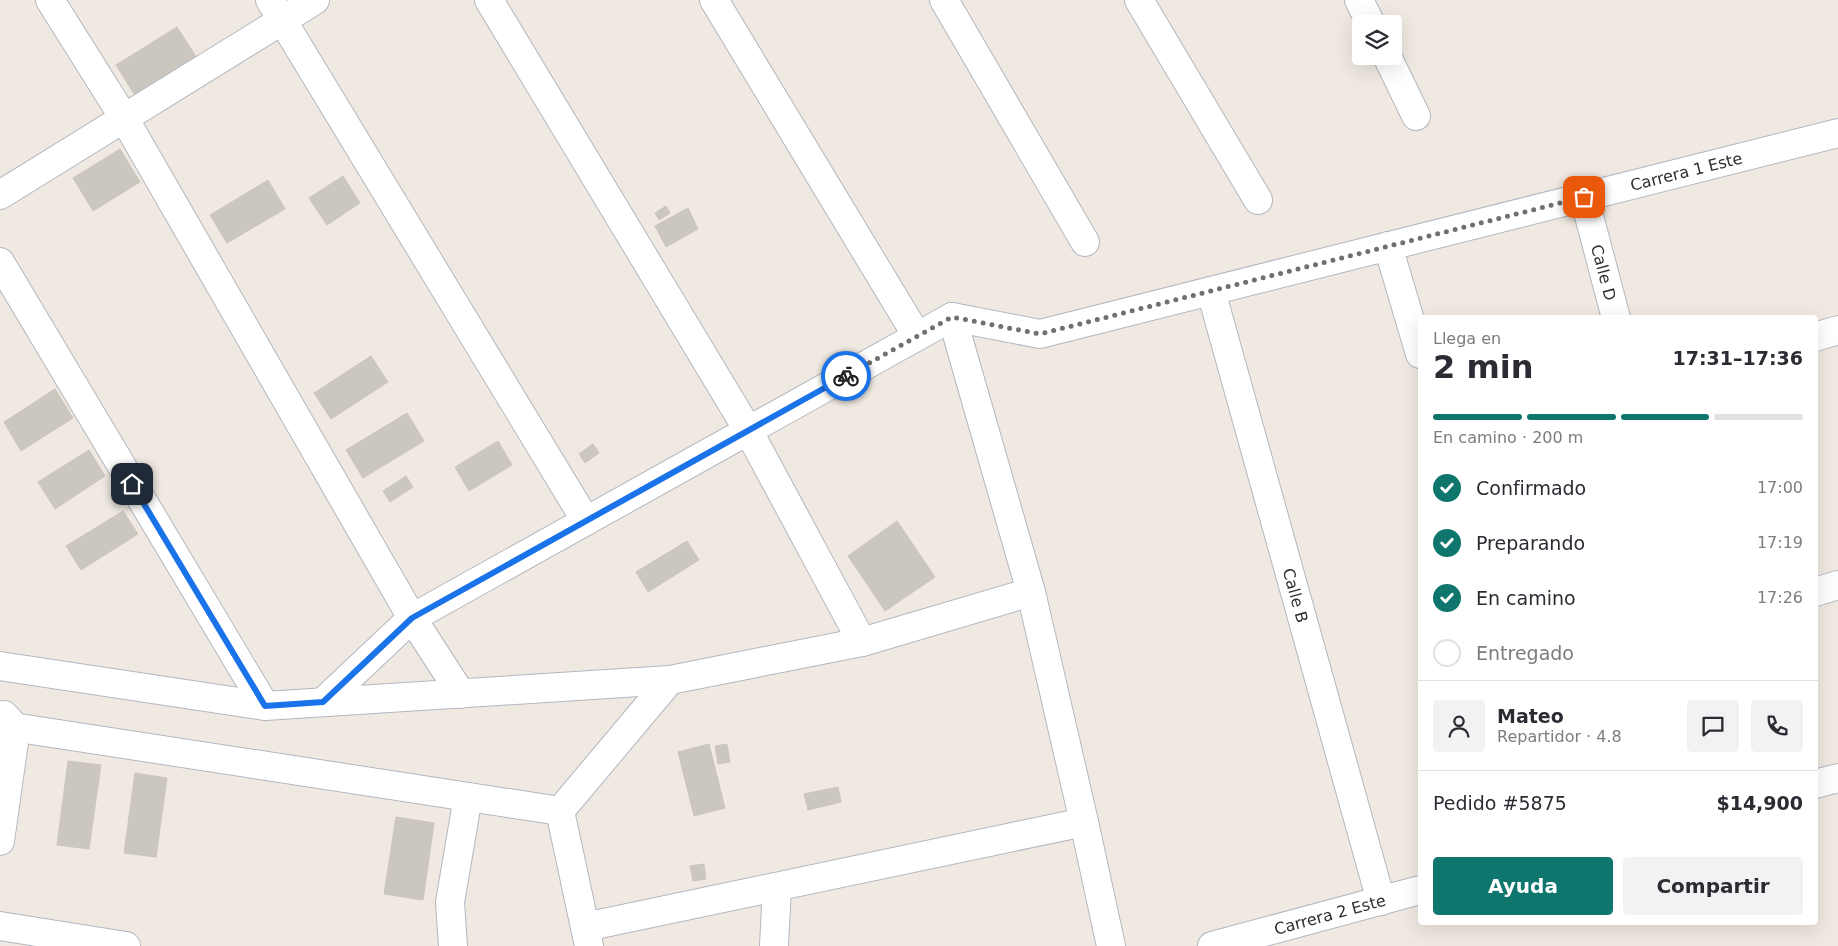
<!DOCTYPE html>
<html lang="es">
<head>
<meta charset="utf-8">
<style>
  :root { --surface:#fff; --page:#f2f2f3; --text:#2b2b33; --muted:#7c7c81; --line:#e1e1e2; --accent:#0f766e }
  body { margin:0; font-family:"DejaVu Sans",sans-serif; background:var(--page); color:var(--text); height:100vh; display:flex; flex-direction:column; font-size:19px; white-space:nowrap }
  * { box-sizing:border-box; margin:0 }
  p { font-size:16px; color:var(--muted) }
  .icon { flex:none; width:28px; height:28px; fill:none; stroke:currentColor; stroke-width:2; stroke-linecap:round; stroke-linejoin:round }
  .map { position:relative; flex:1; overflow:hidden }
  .details { position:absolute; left:1418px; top:315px; width:400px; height:610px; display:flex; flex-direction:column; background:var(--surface); border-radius:5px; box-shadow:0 5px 20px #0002 }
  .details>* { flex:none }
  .fabs { position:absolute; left:1352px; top:15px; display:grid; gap:10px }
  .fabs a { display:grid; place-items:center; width:50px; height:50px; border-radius:5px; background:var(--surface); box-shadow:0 5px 20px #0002; font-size:25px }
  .pin { position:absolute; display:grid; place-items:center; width:42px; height:42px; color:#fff; margin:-21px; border-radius:10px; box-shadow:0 2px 8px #0006 }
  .courier { position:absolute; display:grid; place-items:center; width:50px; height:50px; margin:-25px; border:4px solid #1a73e8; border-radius:50%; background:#fff; color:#222; box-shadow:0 1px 6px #0007 }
  .overview em { font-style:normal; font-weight:600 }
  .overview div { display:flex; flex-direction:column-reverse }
  .overview { display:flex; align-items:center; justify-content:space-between; height:85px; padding:0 15px }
  h1 { font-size:32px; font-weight:600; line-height:38px }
  .bar { display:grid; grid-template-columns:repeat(4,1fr); gap:8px 5px; align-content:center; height:60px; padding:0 15px }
  .bar i { height:6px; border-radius:4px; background:var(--line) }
  .bar .selected { background:var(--accent) }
  .bar p { grid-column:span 4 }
  .line { display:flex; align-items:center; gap:12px; padding:0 15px; border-top:1px solid var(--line) }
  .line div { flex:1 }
  .round { display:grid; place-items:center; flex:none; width:52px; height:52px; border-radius:5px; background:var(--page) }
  ol { padding:0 15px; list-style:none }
  li { display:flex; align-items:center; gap:15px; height:55px }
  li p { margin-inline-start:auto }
  li .icon { padding:5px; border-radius:50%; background:var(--accent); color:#fff; stroke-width:4 }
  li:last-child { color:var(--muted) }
  li i { width:28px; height:28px; border:2px solid var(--line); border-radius:50% }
  .button { display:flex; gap:10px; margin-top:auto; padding:10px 15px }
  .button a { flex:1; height:58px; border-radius:5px; background:var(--accent); color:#fff; font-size:20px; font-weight:600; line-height:58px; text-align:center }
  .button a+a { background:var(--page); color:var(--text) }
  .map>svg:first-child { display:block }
</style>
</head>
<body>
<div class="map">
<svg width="1838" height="946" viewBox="0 0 1838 946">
  <rect width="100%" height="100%" fill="#efe9e1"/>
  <path fill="#cbc7bf" stroke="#cbc5ba" d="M177 27 197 58 136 97 116 65Z
    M120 149 140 182 93 211 73 178Z
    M343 176 360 203 327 225 309 198Z
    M268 180 285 209 227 243 210 215Z
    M666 206 670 213 659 220 655 213Z
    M688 208 698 229 666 247 655 226Z
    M371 356 388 382 331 419 314 393Z
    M55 389 73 418 21 451 4 422Z
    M407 413 424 441 363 478 346 450Z
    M498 441 512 465 469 491 455 467Z
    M593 444 599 453 585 463 579 454Z
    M89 450 105 476 55 509 38 482Z
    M406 476 413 487 390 502 383 491Z
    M123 511 138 534 81 570 66 546Z
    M897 521 935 577 885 611 848 556Z
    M687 541 699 560 648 592 636 572Z
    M709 744 725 808 694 816 678 752Z
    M727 744 730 762 718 764 715 746Z
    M68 761 101 765 89 849 57 845Z
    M135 773 167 778 156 857 124 853Z
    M838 787 841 802 808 810 804 794Z
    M396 817 434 823 423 900 384 894Z
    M704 864 706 879 693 881 690 866Z"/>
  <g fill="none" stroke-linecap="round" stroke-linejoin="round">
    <g stroke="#b4b7c1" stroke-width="30">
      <g id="minor">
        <path d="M50 0 124 118 412 618 461 694"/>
        <path d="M270 0 586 521"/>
        <path d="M489 0 748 430 862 642"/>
        <path d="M714 0 917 336"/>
        <path d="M944 0 1085 242"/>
        <path d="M1139 0 1258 200"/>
        <path d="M1359 0 1371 24"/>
        <path d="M1387 56 1416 116"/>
        <path d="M0 195 315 0"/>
        <path id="s1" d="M1584 197 1616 318"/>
        <path d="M1388 246 1420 354"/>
        <path d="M0 262 265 706"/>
        <path id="s2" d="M1211 291 1381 901"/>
        <path id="s3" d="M952 317 1040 334 1838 133"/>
        <path d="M952 317 1031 592 1084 822 1111 946"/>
        <path d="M1815 337 1838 330"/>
        <path d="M1815 592 1838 585"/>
        <path d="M0 666 265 706 670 680 862 642 1031 592"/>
        <path d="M323 702 412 618 952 317"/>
        <path d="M0 725 560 811"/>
        <path d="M1815 784 1838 778"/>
        <path d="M560 811 670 680"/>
        <path d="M560 811 589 946"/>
        <path d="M0 841 16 728 4 715"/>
        <path d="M0 926 126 946"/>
        <path d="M585 927 1084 822"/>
        <path d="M453 946 450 902 468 797"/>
        <path d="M774 946 777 887"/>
        <path id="s4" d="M1212 946 1420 890"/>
      </g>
    </g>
    <use href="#minor" stroke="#fff" stroke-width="28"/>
  </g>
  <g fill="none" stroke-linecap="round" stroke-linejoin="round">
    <path stroke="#726f6d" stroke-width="5" stroke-dasharray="0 9" d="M846 376 952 317 1040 334 1584 197"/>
    <path stroke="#1a73e8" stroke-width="6" d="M132 484 265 706 323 702 412 618 846 376"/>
  </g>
  <g text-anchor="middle" stroke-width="4.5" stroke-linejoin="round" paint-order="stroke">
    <g font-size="16" fill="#2e2e2e" stroke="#fff">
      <text dy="6" stroke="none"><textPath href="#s3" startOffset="756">Carrera 1 Este</textPath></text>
      <text dy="6" stroke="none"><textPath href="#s1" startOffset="78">Calle D</textPath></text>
      <text dy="6" stroke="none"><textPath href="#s2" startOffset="316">Calle B</textPath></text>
      <text dy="6" stroke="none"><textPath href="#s4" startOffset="122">Carrera 2 Este</textPath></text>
    </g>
  </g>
</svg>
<div class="fabs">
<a><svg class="icon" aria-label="layers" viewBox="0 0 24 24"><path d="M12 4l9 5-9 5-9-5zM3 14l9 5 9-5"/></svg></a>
</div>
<div class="pin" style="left:1584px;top:197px;background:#ea580c"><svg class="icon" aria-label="bag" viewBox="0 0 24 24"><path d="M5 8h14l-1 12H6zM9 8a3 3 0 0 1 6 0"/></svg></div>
<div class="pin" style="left:132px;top:484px;background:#1f2937"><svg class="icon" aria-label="home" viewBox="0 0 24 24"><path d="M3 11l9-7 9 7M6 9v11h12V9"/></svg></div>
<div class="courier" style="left:846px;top:376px"><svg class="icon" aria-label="bike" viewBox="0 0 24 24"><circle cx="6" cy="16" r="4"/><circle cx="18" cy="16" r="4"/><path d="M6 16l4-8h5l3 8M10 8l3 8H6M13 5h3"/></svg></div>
<section class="details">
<div class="overview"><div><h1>2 min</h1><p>Llega en</p></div><em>17:31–17:36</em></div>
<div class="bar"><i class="selected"></i><i class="selected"></i><i class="selected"></i><i></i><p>En camino · 200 m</p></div>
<ol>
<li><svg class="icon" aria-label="check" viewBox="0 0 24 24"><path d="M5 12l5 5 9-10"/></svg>Confirmado<p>17:00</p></li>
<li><svg class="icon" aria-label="check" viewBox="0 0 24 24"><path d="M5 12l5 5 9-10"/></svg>Preparando<p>17:19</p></li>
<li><svg class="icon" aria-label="check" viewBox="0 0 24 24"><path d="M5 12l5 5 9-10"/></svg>En camino<p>17:26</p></li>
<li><i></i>Entregado</li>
</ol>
<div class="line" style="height:90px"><a class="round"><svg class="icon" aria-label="person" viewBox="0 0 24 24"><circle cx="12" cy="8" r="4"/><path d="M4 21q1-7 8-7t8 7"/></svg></a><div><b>Mateo</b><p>Repartidor · 4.8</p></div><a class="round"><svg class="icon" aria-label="chat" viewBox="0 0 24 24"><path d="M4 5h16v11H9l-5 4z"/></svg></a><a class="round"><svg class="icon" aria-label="phone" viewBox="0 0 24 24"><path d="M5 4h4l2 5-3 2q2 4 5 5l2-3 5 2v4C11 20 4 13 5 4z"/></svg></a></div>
<div class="line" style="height:65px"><div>Pedido #5875</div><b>$14,900</b></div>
<div class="button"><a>Ayuda</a><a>Compartir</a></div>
</section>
</div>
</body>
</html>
